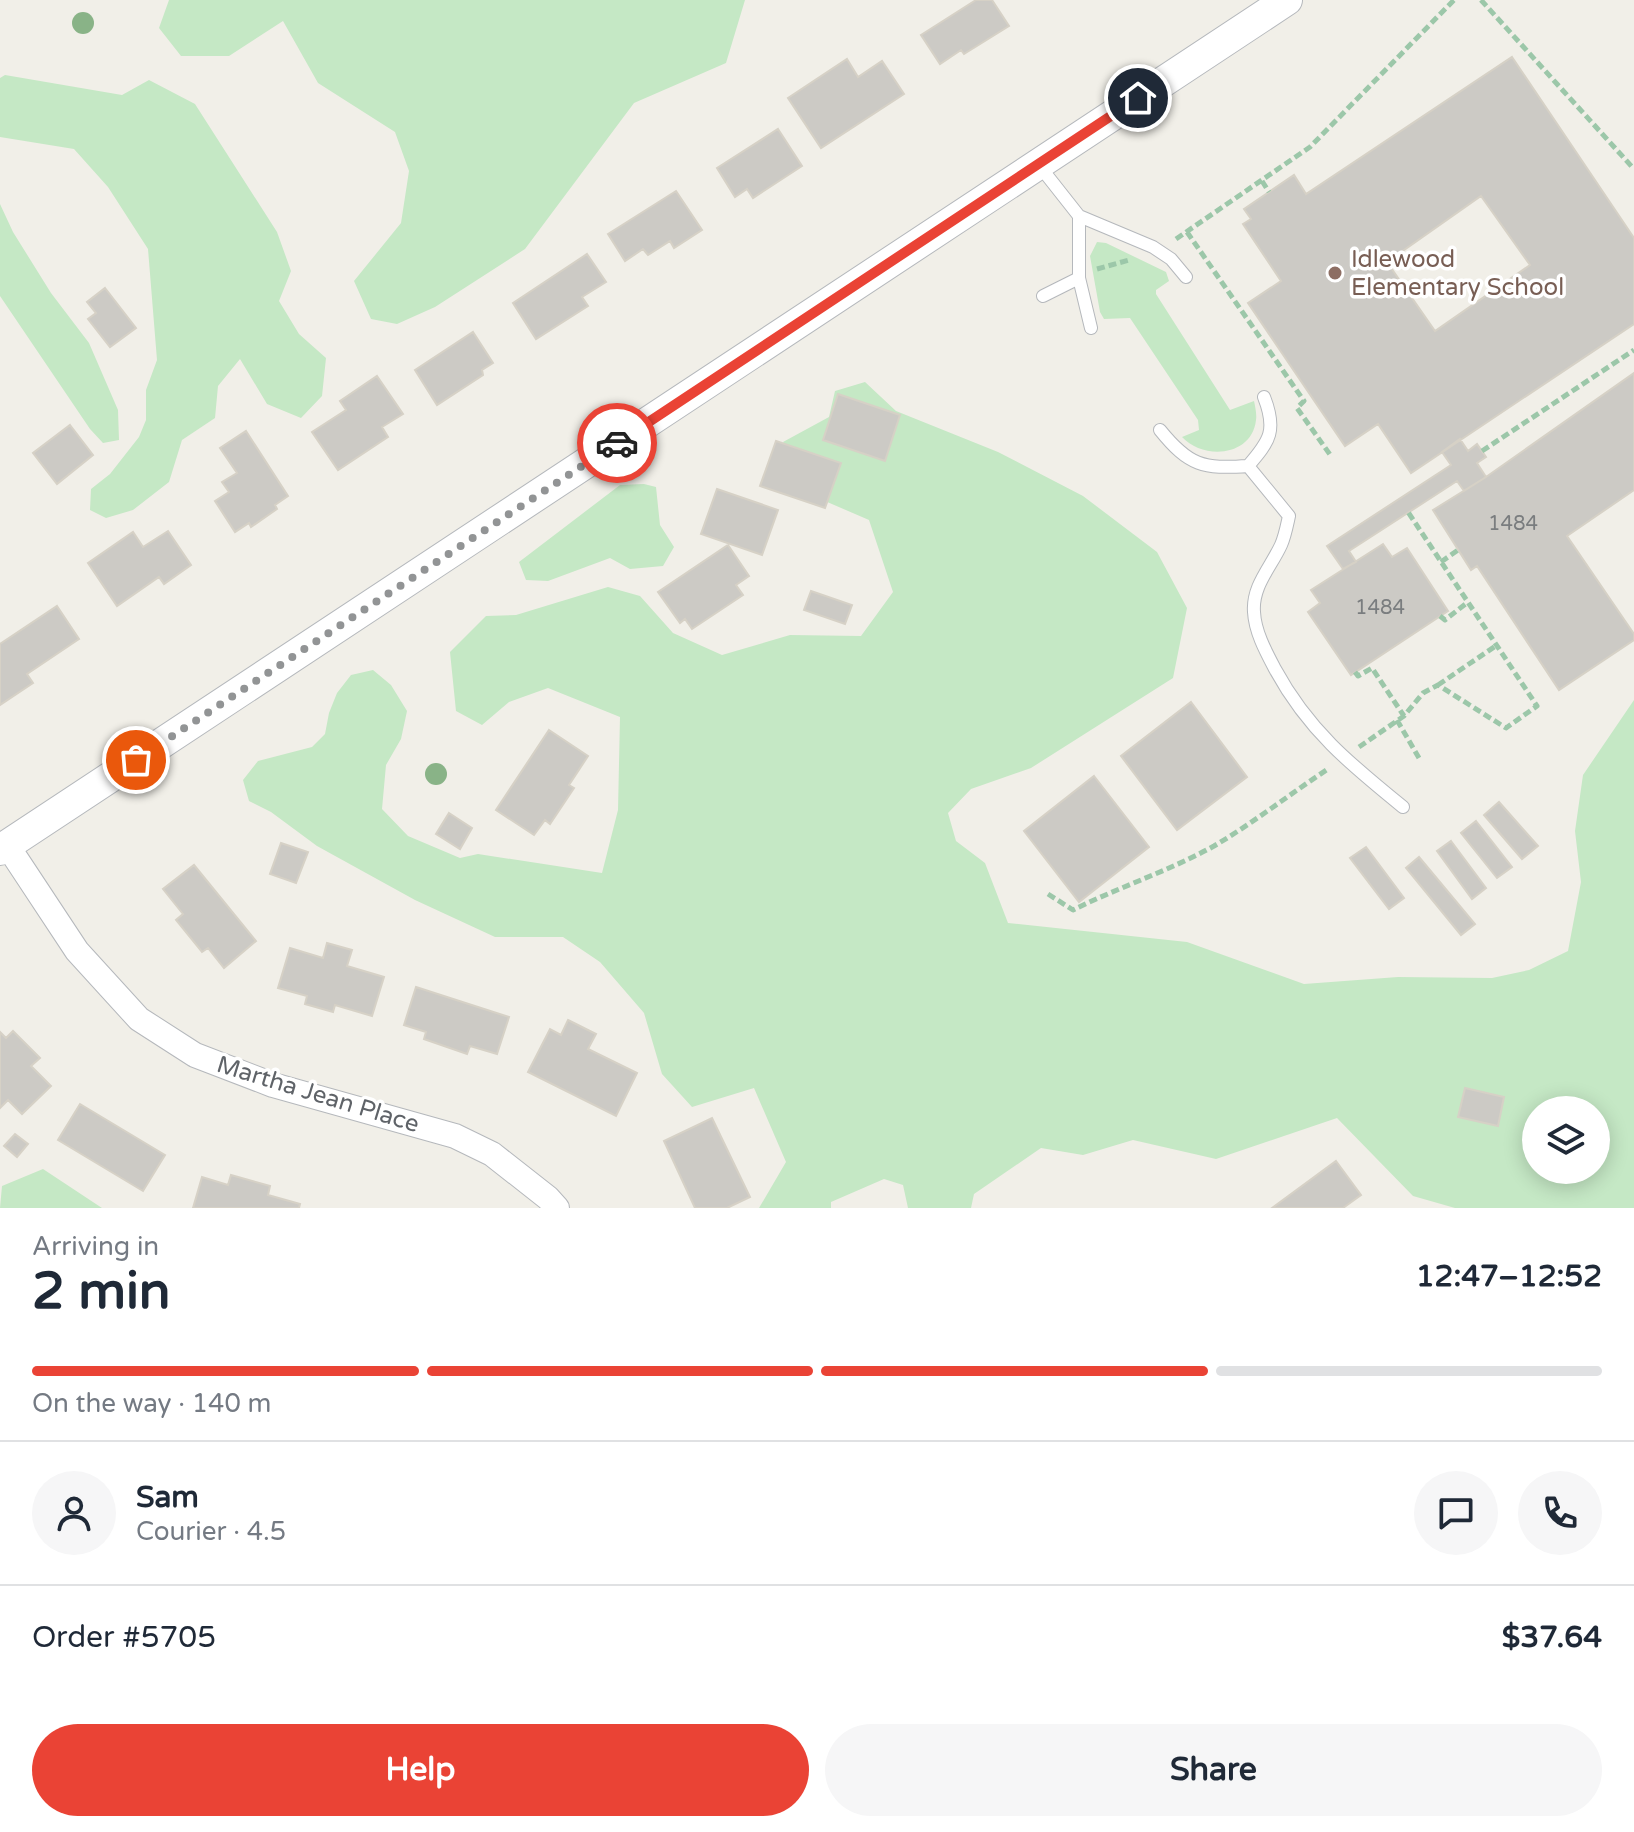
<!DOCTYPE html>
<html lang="en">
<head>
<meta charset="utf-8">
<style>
  :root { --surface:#fff; --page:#f6f6f7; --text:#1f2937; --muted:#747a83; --line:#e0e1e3; --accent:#ea4335 }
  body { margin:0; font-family:"Varela Round",sans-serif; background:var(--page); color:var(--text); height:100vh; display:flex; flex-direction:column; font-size:30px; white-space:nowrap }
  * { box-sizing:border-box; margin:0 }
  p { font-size:26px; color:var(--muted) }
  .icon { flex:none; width:44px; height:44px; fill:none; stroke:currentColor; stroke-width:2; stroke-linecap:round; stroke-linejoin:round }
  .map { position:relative; height:1208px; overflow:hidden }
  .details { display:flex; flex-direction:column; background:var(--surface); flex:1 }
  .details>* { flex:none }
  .fabs { position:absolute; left:1522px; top:1096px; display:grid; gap:16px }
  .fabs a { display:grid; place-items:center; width:88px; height:88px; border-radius:50%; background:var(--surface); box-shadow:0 4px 20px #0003; font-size:40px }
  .pin { position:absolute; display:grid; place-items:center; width:68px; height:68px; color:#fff; margin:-34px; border:4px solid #fff; border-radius:50%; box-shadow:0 2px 8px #0007 }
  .courier { position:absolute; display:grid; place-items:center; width:80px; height:80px; margin:-40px; border:6px solid #ea4335; border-radius:50%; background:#fff; color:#222; box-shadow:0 2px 10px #0007 }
  .overview em { font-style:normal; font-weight:800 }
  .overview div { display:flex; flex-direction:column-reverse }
  .overview { display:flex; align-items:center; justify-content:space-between; height:136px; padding:0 32px }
  h1 { font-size:52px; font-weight:800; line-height:60px }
  .bar { display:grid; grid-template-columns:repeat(4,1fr); gap:12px 8px; align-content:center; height:96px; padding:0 32px }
  .bar i { height:10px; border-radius:6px; background:var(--line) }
  .bar .current { background:var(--accent) }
  .bar p { grid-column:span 4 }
  .line { display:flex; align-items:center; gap:20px; padding:0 32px; border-top:2px solid var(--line) }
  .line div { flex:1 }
  .round { display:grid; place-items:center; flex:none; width:84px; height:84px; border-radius:42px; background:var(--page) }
  .button { display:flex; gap:16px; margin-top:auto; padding:16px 32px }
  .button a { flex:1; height:92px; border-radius:48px; background:var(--accent); color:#fff; font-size:32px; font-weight:800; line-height:92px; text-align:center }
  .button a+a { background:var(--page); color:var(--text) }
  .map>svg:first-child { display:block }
</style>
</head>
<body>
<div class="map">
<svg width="1634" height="1208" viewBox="0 0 1634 1208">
  <rect width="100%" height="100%" fill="#f1efe8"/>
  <path fill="#c5e8c5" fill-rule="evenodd" d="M169 0H745L726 63 634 103 525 249 435 307 397 324 371 319 354 281 401 223 409 171 395 132 318 83 283 21 229 56H181L159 28Z
    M5 75 122 95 149 80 195 104 277 232 291 271 279 301 299 334 326 358 322 396 301 418 267 404 240 359 218 386 215 418 182 440 169 482 133 510 106 518 90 510 91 489 110 474 139 437 146 420V390L157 360 148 249 108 187 74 149 0 137V78Z
    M0 204 13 232 51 293 89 343 118 410 119 440 103 443 90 429 0 296Z
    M1097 242 1106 243 1166 272 1169 281 1156 290V294L1230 410 1254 401C1255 406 1257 414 1256 420 1252 457 1203 460 1182 437L1199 430 1198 420 1130 318 1104 319 1100 312 1090 256Z
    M865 382 896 411 998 452 1083 496 1157 552 1187 608 1173 678 1031 768 971 789 948 813 956 841 985 863 1008 923 1187 942 1304 984 1398 977 1492 978 1529 970 1568 951 1581 882 1575 831 1583 775 1634 700V1208H1455L1413 1196 1337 1118 1216 1159 1133 1140 1083 1155 1041 1148 974 1194 971 1208H908L903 1185 884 1179 831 1202V1208H759L786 1162 754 1088 692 1107 662 1074 644 1013 600 962 563 937H495L415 900 317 846 271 812 249 801 243 780 258 761 312 747 325 734 329 713 337 693 351 675 373 670 391 685 407 711 401 739 386 765 382 809 408 836 460 858 478 854 602 873 618 810 620 717 548 688 509 702 482 725 456 711 450 652 486 616 516 615 608 587 640 596 673 633 722 655 790 635 861 636 893 592 869 520 811 495 783 442 829 417 835 391ZM1536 1110H1596V1170H1536Z
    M644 484 656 487 660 525 674 547 663 566 630 569 610 558 548 581 526 580 519 562 620 485Z
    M43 1169 102 1208H0L2 1186Z"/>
  <path fill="#cccac5" stroke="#d6d1c6" stroke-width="2" fill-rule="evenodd" d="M976 0H992L1009 26 964 54 961 50 940 64 921 35Z
    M1512 57 1634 238V324L1411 473 1378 424 1345 446 1248 303 1281 281 1243 224 1251 219 1244 209 1294 175 1306 194ZM1481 196 1530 265 1435 331 1387 262Z
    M847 59 858 77 882 61 904 94 821 148 788 98Z
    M778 129 802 166 753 198 747 189 735 197 717 168Z
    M676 191 702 230 674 248 670 241 648 255 643 249 625 261 608 234Z
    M587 254 606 282 582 297 588 306 536 339 513 303Z
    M105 288 136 328 110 347 88 319 96 313 87 302Z
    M473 332 493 363 482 370 483 375 437 405 415 370Z
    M1634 373V490L1567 536 1634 634V640L1559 690 1477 566 1471 570 1433 510 1486 477Z
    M377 376 403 414 382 427 388 437 338 470 312 432 346 410 340 401Z
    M838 394 900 415 885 461 823 440Z
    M70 425 93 455 57 484 33 453Z
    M246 431 288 496 275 505 277 509 251 527 249 523 235 532 215 501 229 492 222 482 237 473 220 448Z
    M1460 439 1468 451 1477 444 1486 457 1477 463 1486 477 1464 491 1457 481 1349 551 1356 562 1343 569 1327 546 1451 465 1442 452Z
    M776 441 841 463 825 508 760 486Z
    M717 489 778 510 762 555 701 534Z
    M168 531 191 565 164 584 159 577 117 606 88 563 133 532 143 547Z
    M1383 544 1392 557 1407 548 1448 611 1351 675 1308 612 1320 603 1311 590Z
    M728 545 749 576 736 585 743 595 692 629 685 619 680 623 658 592Z
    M811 591 852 605 845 624 804 610Z
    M57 606 79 639 27 674 33 683 0 705V644Z
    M1191 702 1247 777 1177 830 1121 756Z
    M549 730 588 756 569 785 574 788 550 824 545 820 534 835 496 810Z
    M1094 776 1149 847 1079 902 1024 831Z
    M1499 802 1538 846 1522 859 1484 815Z
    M449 813 472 828 460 849 436 834Z
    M1476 821 1512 867 1497 878 1461 833Z
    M1451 841 1486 888 1472 899 1437 851Z
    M281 843 308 852 296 883 270 874Z
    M1366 847 1404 898 1389 909 1350 858Z
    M1419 857 1475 924 1461 935 1406 868Z
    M194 865 256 941 224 968 208 948 202 952 176 920 183 914 163 889Z
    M327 943 352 950 347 966 384 977 372 1016 335 1005 333 1012 305 1004 307 996 278 988 290 948 323 958Z
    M416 987 509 1017 497 1054 470 1046 467 1054 424 1039 426 1032 404 1025Z
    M568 1020 596 1034 588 1049 637 1073 616 1116 528 1072 550 1029 561 1035Z
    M13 1031 40 1058 31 1066 51 1086 22 1114 8 1100 0 1108V1032L6 1038Z
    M1465 1088 1504 1097 1498 1126 1458 1117Z
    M80 1104 165 1155 143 1191 58 1140Z
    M712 1118 750 1197 727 1208H695L664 1141Z
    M15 1134 28 1144 17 1157 4 1146Z
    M1336 1161 1361 1195 1343 1208H1272Z
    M231 1175 270 1186 268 1195 300 1204 299 1208H193L202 1177 228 1185Z"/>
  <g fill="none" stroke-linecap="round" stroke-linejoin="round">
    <g stroke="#b5b8bc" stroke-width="14">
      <path id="service" d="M1038 164 1079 216 1153 247 1171 259 1186 277
        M1079 216V278L1091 328
        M1043 296 1079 278
        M1160 430C1189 466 1203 469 1248 466 1270 441 1277 430 1264 397
        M1248 466 1289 516C1287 525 1285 536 1281 545 1271 567 1252 586 1254 612 1255 632 1266 652 1275 669 1308 730 1350 764 1403 807"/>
    </g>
    <g stroke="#b5b8bc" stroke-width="26">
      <path id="minor" d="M7 845 77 951 139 1019 195 1055 273 1085 455 1136 492 1154 548 1198 557 1208"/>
    </g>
    <g stroke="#b5b8bc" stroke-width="32">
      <path id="tertiary" d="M0 850 1287 0"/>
    </g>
    <path stroke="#9cc7a9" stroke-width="5" stroke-dasharray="8 4" stroke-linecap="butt" d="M1481 0 1634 169
      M1262 181 1269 192
      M1187 232 1304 401 1297 408 1331 456
      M1176 239 1310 147 1454 0
      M1097 269 1129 260
      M1482 451 1634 350
      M1441 562 1458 550
      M1440 616 1445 620 1468 602
      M1355 672 1358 676 1372 668 1404 716 1423 693 1438 685 1506 728 1537 706 1408 512
      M1438 685 1497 645
      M1397 720 1419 758
      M1359 747 1404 716
      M1048 894 1073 910C1119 887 1169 871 1214 846 1253 823 1290 794 1328 769"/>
    <use href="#service" stroke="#fff" stroke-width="12"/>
    <use href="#minor" stroke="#fff" stroke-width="24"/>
    <use href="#tertiary" stroke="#fff" stroke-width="30"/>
  </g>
  <g fill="#89b387">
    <circle cx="83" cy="23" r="11"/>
    <circle cx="436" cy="774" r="11"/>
  </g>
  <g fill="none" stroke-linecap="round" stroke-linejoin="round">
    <path stroke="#929495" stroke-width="8" stroke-dasharray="0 14.4" d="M136 760 617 443"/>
    <path stroke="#ea4335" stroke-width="10" d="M617 443 1138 98"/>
  </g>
  <circle fill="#8d6e63" stroke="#fff" stroke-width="3" cx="1335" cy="273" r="8"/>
  <g text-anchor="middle" stroke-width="7" stroke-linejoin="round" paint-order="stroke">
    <g font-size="20" fill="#7a7d7f">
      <text x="1513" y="530">1484</text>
      <text x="1380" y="614">1484</text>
    </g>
    <g font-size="24" fill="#785e54" stroke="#fff" text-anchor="start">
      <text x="1351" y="267">Idlewood<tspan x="1351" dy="28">Elementary School</tspan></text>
    </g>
    <g font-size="24" fill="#5f6368" stroke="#fff">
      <text transform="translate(318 1094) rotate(17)" y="8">Martha Jean Place</text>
    </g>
  </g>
</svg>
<div class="fabs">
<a><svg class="icon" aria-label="layers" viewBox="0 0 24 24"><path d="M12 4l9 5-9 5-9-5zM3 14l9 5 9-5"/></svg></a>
</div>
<div class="pin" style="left:136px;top:760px;background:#ea580c"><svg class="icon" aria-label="bag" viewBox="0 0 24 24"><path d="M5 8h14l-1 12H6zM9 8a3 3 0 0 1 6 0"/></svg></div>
<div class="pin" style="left:1138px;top:98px;background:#1f2937"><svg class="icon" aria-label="home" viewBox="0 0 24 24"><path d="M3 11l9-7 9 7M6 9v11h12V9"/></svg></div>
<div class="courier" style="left:617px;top:443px"><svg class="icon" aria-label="car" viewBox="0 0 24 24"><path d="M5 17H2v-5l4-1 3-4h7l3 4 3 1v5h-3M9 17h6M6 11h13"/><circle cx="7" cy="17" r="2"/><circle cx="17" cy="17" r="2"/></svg></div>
</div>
<section class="details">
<div class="overview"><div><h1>2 min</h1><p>Arriving in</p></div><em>12:47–12:52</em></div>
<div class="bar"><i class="current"></i><i class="current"></i><i class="current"></i><i></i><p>On the way · 140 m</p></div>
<div class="line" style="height:144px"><a class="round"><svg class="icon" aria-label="person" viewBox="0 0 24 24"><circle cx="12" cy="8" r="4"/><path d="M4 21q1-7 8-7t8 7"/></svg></a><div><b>Sam</b><p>Courier · 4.5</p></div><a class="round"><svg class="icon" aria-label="chat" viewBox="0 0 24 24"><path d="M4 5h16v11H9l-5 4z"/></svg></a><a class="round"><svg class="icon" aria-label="phone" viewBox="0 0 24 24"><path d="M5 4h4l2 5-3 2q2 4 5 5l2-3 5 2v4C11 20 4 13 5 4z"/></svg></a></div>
<div class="line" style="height:104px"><div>Order #5705</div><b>$37.64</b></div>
<div class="button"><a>Help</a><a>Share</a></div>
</section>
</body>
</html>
